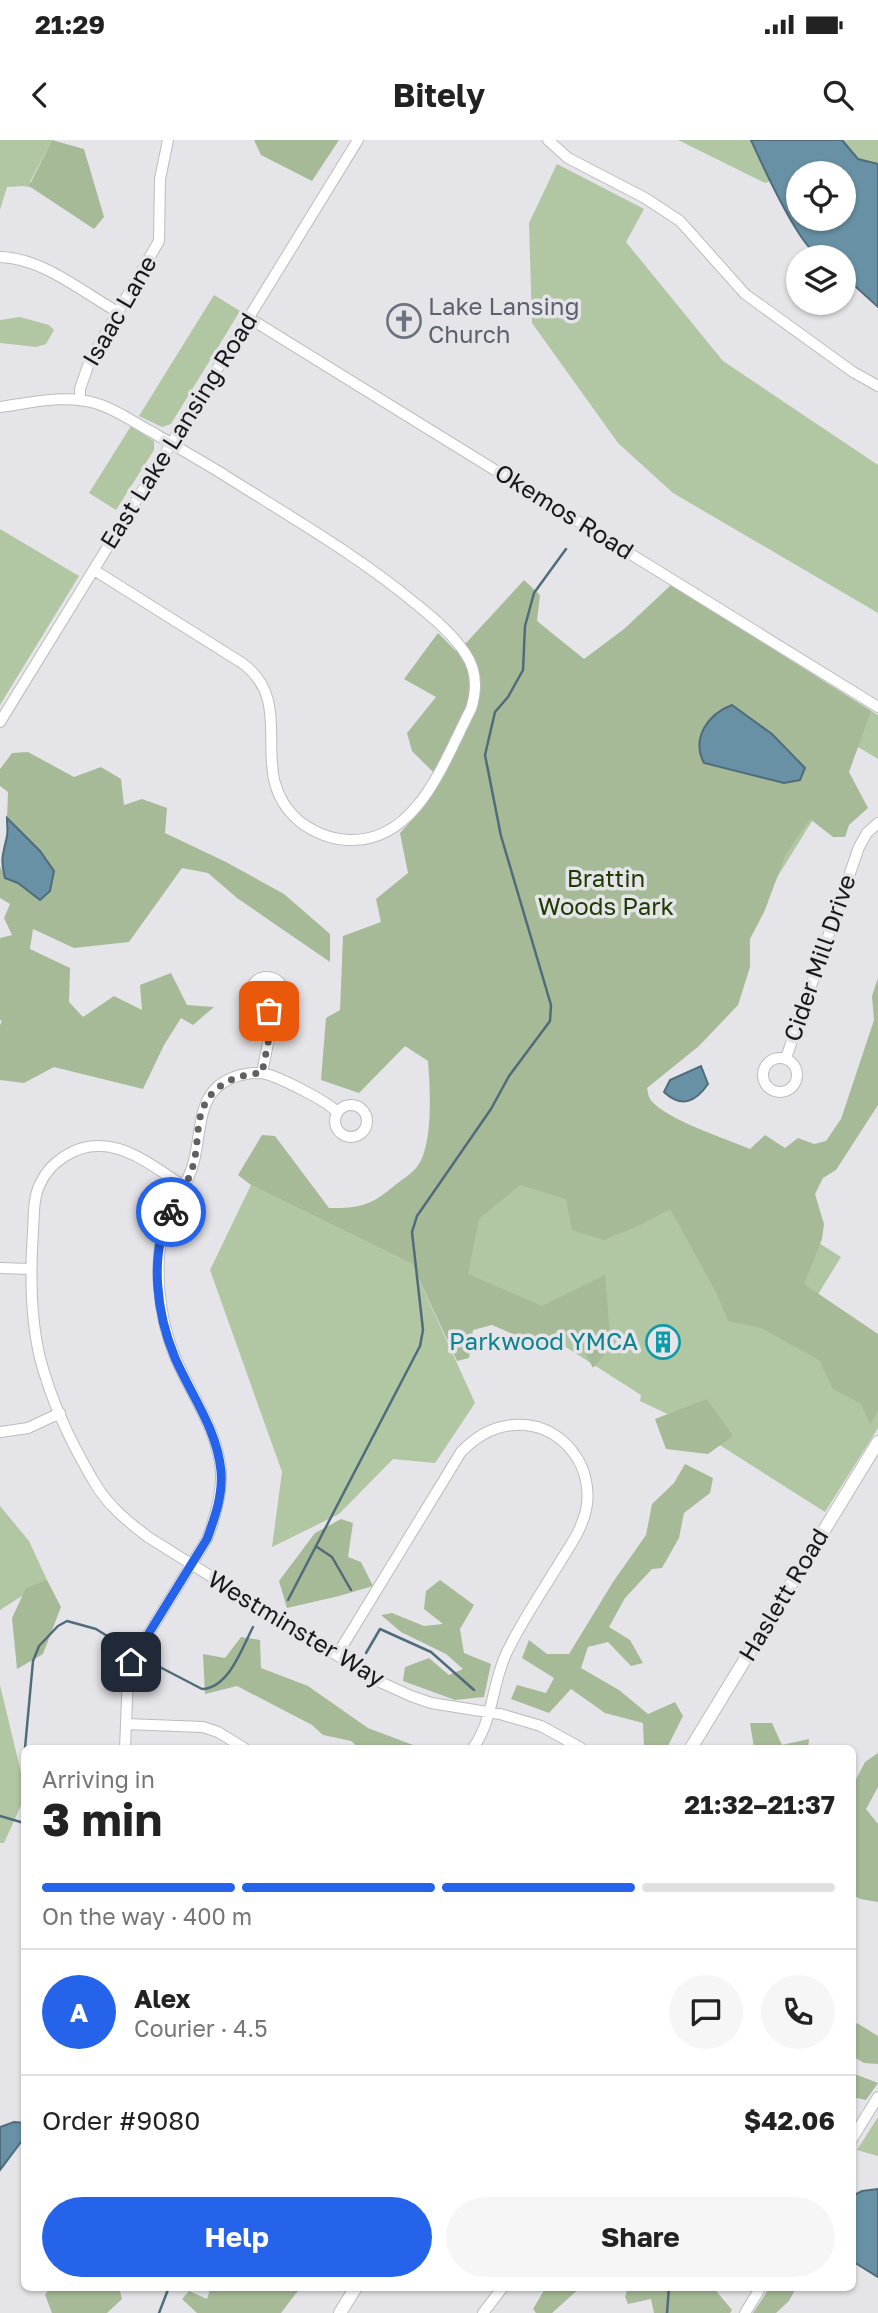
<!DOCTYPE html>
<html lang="en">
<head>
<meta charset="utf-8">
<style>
  :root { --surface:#fff; --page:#f6f6f6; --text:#222; --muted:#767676; --line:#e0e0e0; --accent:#2563eb }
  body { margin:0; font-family:"Golos Text",sans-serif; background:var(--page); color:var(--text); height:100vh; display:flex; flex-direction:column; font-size:26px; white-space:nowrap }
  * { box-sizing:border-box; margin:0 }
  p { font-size:23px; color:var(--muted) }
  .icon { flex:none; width:38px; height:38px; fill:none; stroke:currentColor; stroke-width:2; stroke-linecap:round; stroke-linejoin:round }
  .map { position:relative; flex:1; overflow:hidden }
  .panel { position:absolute; left:21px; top:1605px; width:835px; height:546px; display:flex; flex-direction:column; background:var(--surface); border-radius:10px; box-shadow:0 2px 5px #0004 }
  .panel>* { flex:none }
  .buttons { position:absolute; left:786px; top:21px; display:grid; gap:14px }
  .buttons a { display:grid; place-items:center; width:70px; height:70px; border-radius:50%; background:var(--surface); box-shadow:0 2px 5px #0004; font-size:35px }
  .pin { position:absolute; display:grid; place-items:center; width:60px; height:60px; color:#fff; margin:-30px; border-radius:14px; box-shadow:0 4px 10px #0006 }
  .courier { position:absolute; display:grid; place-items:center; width:70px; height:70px; margin:-35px; border:5px solid #2563eb; border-radius:50%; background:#fff; color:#222; box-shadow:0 2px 9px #0007 }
  .overview em { font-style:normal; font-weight:700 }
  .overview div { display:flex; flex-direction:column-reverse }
  .overview { display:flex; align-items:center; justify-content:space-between; height:119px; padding:0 21px }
  h1 { font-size:46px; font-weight:700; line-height:52px }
  .bar { display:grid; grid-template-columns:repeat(4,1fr); gap:10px 7px; align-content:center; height:84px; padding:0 21px }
  .bar i { height:9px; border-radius:5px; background:var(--line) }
  .bar .selected { background:var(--accent) }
  .bar p { grid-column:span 4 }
  .line { display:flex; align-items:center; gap:18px; padding:0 21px; border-top:2px solid var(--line) }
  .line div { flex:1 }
  .round { display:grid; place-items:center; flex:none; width:74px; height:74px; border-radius:37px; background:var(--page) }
  .button { display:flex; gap:14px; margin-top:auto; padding:14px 21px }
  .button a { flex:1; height:80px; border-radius:42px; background:var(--accent); color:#fff; font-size:28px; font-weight:700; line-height:80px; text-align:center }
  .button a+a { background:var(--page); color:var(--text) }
  .status { display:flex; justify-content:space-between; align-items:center; height:49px; padding:0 35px; background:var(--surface); direction:ltr }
  .status svg { height:19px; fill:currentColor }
  header { display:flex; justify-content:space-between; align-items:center; height:91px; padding:0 21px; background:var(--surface); font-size:32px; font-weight:700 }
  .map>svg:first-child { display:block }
</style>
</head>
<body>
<div class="status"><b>21:29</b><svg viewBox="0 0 49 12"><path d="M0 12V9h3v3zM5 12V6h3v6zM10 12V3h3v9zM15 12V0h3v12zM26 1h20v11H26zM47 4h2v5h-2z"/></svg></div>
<header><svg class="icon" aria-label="back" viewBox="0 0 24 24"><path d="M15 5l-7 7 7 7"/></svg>Bitely<svg class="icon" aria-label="search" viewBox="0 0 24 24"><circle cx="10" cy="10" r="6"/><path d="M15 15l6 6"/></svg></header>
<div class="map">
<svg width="878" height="2173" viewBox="0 0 878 2173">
  <rect width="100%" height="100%" fill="#e5e5e9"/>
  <path fill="#b1c6a3" d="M0 0H52L30 42 40 49 24 46 7 47 0 70Z
    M678 0H751L771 41 765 43Z
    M842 0H878V24L858 19Z
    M557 24 644 69 626 102 723 221 878 325V473L673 353 618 303 532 183 529 83Z
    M214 155 240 171 171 284 162 287 139 276Z
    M20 177 49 185 54 190 46 204 36 207 0 203V180Z
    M131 286 154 301V310L116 370 89 353Z
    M0 389 79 436 0 565Z
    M671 445 878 575V619L858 607 626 981 841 1117 817 1156 878 1195V1288L825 1372 682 1281 640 1261 641 1255 409 1107 553 624Z
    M251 1045 412 1124 475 1263 435 1323 393 1319 339 1374 272 1407 282 1332 210 1130Z
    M0 1366 29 1401 47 1440 0 1470Z
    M0 1545 24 1645V1659L4 1703H0Z
    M878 1977V2016L857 2010Z"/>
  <path fill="#a6ba97" d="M52 0 84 9 104 77 94 89 29 46Z
    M254 0H339L312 41 261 15Z
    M524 440 540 455 537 481 584 519 624 489 671 445 871 571 849 632 868 668 849 685 845 697H833L810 679 785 716 765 770 750 799V827L738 865 699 906 647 948C648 952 648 956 650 959 664 979 727 999 750 1009L765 995 785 1008 798 998 814 1004 826 1001 841 979 874 880 872 856 878 838V965L836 1030 823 1038 815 1054 824 1084 822 1099 804 1144 878 1194V1271L870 1284 861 1264 833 1249 819 1220 761 1188 728 1181 716 1152 670 1069 640 1085 604 1100 572 1090 566 1059 520 1045 479 1079 468 1134 542 1166 605 1135 611 1207 593 1228 581 1205 563 1193 545 1208 492 1185 473 1190 469 1218 457 1221 412 1124 251 1045 238 1035 262 995 275 996 329 1068C360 1068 370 1066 394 1046 401 1040 410 1035 416 1028 434 1008 430 947 428 921L405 906 359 953 321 940 326 878 340 870 343 796 381 782 376 759 408 733 400 693 423 668 439 638 412 611 407 593 436 557 404 539 438 493 456 511 467 502Z
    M28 612 74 637 101 627 121 639 124 665 142 659 167 668 165 693 226 722 284 754 330 794V822L237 758 208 733 182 728 129 802 74 808 33 789 30 809 70 828 69 862 83 877 114 856 142 870 140 845 171 833 187 865 214 867 193 885 181 878 164 905 143 949 54 927 24 943 0 940V885L2 881 0 880V798L12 795 4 778 10 764 0 758V726L5 738 17 743 40 760V711L7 678 8 652 0 646V629L12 613Z
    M707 1259 733 1296 708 1314 666 1309 655 1279Z
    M685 1324 713 1338 710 1353 684 1373 679 1398 662 1428 652 1429 625 1458 609 1487 630 1500 643 1523 631 1526 608 1502 588 1507 581 1528 619 1550 648 1574 675 1562 683 1576 667 1608H644L643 1583 605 1573 571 1549 549 1573 511 1559 517 1545 546 1553 554 1538 522 1518 529 1500 547 1514H569L613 1442 646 1395 652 1364 674 1343Z
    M341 1379 353 1383 348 1417 361 1422 373 1446 339 1456 287 1468 279 1441 315 1393Z
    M47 1440 61 1467 43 1514 17 1529 12 1478 26 1448Z
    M440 1440 474 1465 460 1489 464 1513 491 1524 484 1557 455 1560 403 1541 405 1527 429 1518 449 1535 463 1529 446 1514 401 1492 381 1475 392 1473 424 1486 443 1484 424 1469 426 1451Z
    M241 1497 260 1500 261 1528 308 1546 368 1588 421 1608H359L351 1601 323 1595 312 1585 237 1546 205 1554 203 1514 225 1518Z
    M750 1583H772L782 1605 809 1599 808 1608H754Z
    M878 1613V1647L866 1669 878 1684V1762L860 1759 852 1754V1647L865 1622Z
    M857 1883 878 1896V1924L864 1923 852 1916V1892Z
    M852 1933 878 1943 866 1960 852 1957Z
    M50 2147H119L122 2159 107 2173H52L45 2155Z
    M211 2147H301L281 2173H197L182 2159 189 2151 207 2159Z
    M546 2147H581L552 2173H536L533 2169Z
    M628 2147H713L732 2170 730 2173H654L651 2159 628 2164 625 2157Z
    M770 2147H803L795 2150 789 2161 776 2173H753Z"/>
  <path fill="#6891a5" stroke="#506c7b" stroke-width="2" fill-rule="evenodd" d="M751 0H842L858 19 878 24V167L844 136V117C837 117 827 119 821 117 800 110 761 22 751 0ZM798 33H844V79H798Z
    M732 565 772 594 805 628 800 640 784 643 704 623C691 598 708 574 732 565Z
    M7 678 40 711 54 731 50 751 40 760 18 743 5 738C0 718 3 715 7 696 8 691 7 684 7 678Z
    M701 926 708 944C695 963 681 968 664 952L670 940Z
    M14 1982 24 1983V1998L0 2030V1987Z
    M878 2049V2137L852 2121V2056L862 2051Z"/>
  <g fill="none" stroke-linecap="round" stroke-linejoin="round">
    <path stroke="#506c7b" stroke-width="2.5" d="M317 1407 332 1417 351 1450
      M288 1460 420 1206 423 1190 412 1092 417 1076 491 969 509 936 550 881 551 865 501 696 485 615 495 572 508 557 523 530 525 486 534 453 566 409
      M366 1513 380 1489 431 1512 474 1550
      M154 1524 202 1549C229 1548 242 1508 253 1487
      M25 1608 33 1521 39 1506 58 1486 67 1481 96 1489 120 1504
      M24 1610V1626
      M0 1676 24 1683
      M159 2173 169 2147
      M667 2173 669 2147"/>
    <g stroke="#bcbcc0" stroke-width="12">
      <path id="minor" d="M548 0 568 18 645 58 680 81 745 154 853 232 878 246
        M0 117C43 118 82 152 118 172
        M249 178 878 567
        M80 260V249L90 220 159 101 160 39 168 0
        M0 267C30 263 65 254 95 263 116 269 133 282 152 292 175 306 198 319 221 333 287 375 356 414 416 464 433 478 453 494 465 513 477 530 477 550 471 569 444 620 418 703 348 700 330 699 313 692 299 681 243 633 300 565 242 523L94 430
        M0 582 358 0
        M250 854a17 17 0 1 1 34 0a17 17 0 1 1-34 0Z
        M763 935a17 17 0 1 1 34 0a17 17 0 1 1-34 0Z
        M786 918 859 707 867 693 878 683
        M262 933 270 893 269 871
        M335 981a16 16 0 1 1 32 0a16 16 0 1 1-32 0Z
        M185 1047C160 1031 130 1006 100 1006 75 1005 50 1022 40 1044 33 1058 34 1076 33 1091 30 1134 30 1176 40 1218 51 1260 71 1303 93 1340 106 1364 127 1381 148 1397L378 1541 411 1556 431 1563 500 1574 541 1586 581 1608
        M0 1128 31 1129
        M0 1292 28 1288 60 1273
        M337 1515 461 1312C480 1292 503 1281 532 1286 549 1289 565 1300 575 1315 586 1330 590 1352 586 1370 582 1389 570 1406 560 1422 542 1452 521 1482 506 1514 492 1544 493 1581 473 1608
        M126 1584 203 1587 218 1592 244 1608
        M125 1608 128 1536 131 1522 207 1399C215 1378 222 1355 221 1332 218 1291 192 1256 176 1219 166 1196 161 1172 159 1147 158 1124 158 1100 168 1079 176 1059 189 1042 194 1021 203 984 196 943 246 934 251 933 258 933 262 933 278 936 327 961 337 972
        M852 1999 878 1957
        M483 2173 503 2147
        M745 2173 761 2147"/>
    </g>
    <g stroke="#bcbcc0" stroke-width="14">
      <path id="major" d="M691 1608 878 1302
        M340 2173 356 2147"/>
    </g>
    <use href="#minor" stroke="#fff" stroke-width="10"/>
    <use href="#major" stroke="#fff" stroke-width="12"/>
  </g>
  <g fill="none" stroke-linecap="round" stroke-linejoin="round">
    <path stroke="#605f62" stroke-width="7" stroke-dasharray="0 12.6" d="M171 1072C180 1056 190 1039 194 1022 197 1009 197 996 199 983 204 949 230 935 262 933L270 893 269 871"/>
    <path stroke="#2563eb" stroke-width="9" d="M131 1522 207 1399C215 1377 223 1355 221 1331 217 1289 191 1255 175 1218 157 1175 148 1114 171 1072"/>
  </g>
  <defs>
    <g id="church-ring" transform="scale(1.75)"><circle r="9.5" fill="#e5e5e9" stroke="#6b7280" stroke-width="1.5"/><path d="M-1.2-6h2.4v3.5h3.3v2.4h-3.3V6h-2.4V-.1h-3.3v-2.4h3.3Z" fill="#6b7280"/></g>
    <g id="building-ring" transform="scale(1.75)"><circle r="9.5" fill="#e5e5e9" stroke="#0f9aa8" stroke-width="1.5"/><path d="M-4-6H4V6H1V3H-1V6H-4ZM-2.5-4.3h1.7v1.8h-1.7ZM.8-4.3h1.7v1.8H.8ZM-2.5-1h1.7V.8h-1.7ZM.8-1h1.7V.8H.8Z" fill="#0f9aa8"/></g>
  </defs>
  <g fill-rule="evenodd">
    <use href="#church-ring" x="404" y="181"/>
    <use href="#building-ring" x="663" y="1202"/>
  </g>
  <g text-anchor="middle" stroke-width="7" stroke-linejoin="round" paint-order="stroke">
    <g font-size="24" fill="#5b616d" stroke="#e5e5e9" text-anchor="start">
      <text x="428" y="175">Lake Lansing<tspan x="428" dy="28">Church</tspan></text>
    </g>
    <g font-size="24" fill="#181719" stroke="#e5e5e9">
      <text transform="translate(120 171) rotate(-60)" y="8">Isaac Lane</text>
      <text transform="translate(179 291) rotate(-58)" y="8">East Lake Lansing Road</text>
      <text transform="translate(564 372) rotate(32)" y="8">Okemos Road</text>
      <text transform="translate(820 818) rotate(-71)" y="8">Cider Mill Drive</text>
      <text transform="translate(784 1455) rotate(-59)" y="8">Haslett Road</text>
      <text transform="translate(296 1489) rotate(31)" y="8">Westminster Way</text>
    </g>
    <g font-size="24" fill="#203a04" stroke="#e5e5e9">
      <text x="606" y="747">Brattin<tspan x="606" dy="28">Woods Park</tspan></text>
    </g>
    <g font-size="24" fill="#0d838f" stroke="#e5e5e9" text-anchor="end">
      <text x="638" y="1210">Parkwood YMCA</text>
    </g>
  </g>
</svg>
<div class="buttons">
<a><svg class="icon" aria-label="locate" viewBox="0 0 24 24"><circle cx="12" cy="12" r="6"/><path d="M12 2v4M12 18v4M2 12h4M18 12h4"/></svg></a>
<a><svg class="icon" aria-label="layers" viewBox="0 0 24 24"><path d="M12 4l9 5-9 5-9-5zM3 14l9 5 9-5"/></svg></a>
</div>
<div class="pin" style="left:269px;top:871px;background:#ea580c"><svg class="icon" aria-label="bag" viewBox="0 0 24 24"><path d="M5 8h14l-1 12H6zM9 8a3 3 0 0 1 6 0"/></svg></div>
<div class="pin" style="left:131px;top:1522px;background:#1f2937"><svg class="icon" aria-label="home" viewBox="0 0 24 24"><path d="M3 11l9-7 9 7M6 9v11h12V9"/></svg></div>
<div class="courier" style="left:171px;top:1072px"><svg class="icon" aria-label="bike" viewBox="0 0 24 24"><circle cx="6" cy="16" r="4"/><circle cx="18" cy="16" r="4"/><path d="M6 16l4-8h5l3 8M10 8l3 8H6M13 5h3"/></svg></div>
<section class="panel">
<div class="overview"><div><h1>3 min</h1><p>Arriving in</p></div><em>21:32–21:37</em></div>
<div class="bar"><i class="selected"></i><i class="selected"></i><i class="selected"></i><i></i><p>On the way · 400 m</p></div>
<div class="line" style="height:126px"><b class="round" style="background:var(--accent);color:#fff">A</b><div><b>Alex</b><p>Courier · 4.5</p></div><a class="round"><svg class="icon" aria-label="chat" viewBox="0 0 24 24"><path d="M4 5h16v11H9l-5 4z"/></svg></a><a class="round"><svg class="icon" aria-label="phone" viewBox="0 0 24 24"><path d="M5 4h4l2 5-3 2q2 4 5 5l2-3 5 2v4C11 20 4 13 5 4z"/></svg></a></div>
<div class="line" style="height:91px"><div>Order #9080</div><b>$42.06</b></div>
<div class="button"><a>Help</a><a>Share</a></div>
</section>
</div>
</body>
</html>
